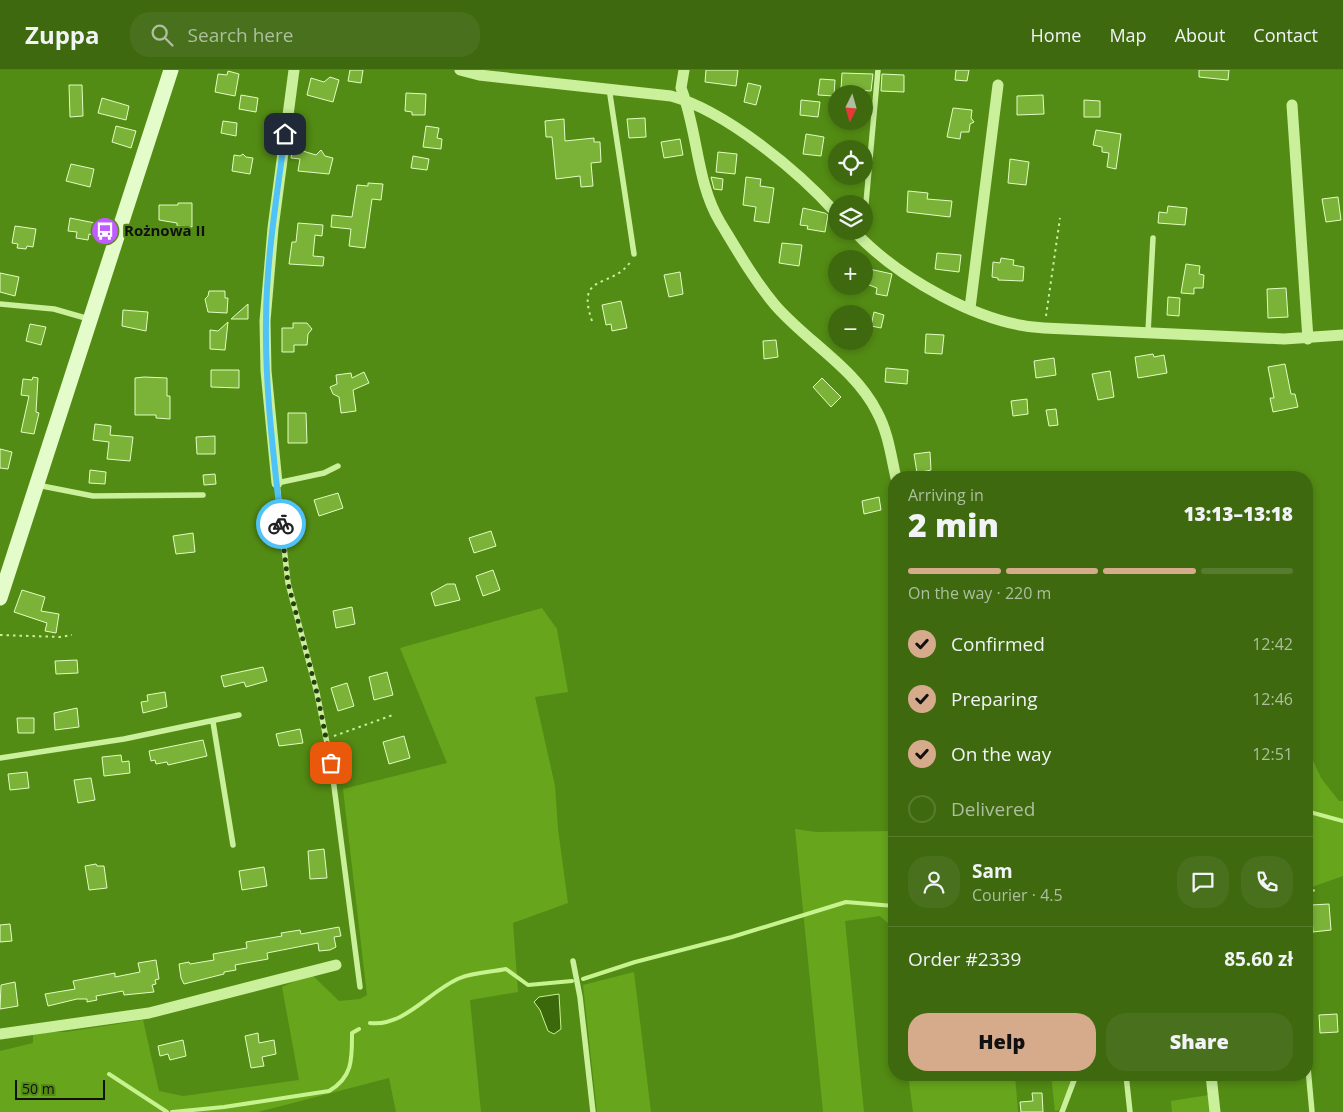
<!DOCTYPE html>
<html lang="en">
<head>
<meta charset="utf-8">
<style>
  :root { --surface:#3e690f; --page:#49711d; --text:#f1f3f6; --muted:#adbf9e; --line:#577c2f; --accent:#d6ab8b }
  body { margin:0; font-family:"Open Sans",sans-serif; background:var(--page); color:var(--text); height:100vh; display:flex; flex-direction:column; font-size:19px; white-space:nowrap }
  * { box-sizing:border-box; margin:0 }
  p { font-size:16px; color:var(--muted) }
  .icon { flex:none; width:28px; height:28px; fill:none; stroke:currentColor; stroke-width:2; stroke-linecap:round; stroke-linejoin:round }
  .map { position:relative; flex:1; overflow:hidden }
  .panel { position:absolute; left:888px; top:401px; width:425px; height:610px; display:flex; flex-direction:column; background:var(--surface); border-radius:20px; box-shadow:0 2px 8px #0003 }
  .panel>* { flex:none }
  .needle { width:32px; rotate:185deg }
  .controls { position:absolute; left:828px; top:15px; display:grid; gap:10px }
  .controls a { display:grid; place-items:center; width:45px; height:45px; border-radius:50%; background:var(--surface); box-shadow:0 2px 8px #0003; font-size:25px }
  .scale { position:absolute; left:15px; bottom:12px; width:90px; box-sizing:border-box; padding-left:5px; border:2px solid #111; border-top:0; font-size:14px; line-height:18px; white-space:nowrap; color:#111; -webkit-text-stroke:4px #538c14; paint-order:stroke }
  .pin { position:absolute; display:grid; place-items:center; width:42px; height:42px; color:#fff; margin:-21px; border-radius:10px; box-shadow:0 2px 8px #0006 }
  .courier { position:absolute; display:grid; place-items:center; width:50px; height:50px; margin:-25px; border:4px solid #4fc3f7; border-radius:50%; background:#fff; color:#222; box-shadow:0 1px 6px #0007 }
  .overview em { font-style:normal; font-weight:800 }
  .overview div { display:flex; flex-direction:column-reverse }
  .overview { display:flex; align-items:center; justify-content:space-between; height:85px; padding:0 20px }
  h1 { font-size:32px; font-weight:800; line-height:38px }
  .bar { display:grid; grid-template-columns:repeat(4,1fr); gap:8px 5px; align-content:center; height:60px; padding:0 20px }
  .bar i { height:6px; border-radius:4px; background:var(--line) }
  .bar .selected { background:var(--accent) }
  .bar p { grid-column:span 4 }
  .line { display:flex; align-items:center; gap:12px; padding:0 20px; border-top:1px solid var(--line) }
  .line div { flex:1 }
  .round { display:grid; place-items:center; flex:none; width:52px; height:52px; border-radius:20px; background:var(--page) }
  ol { padding:0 20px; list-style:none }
  li { display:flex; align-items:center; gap:15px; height:55px }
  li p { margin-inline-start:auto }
  li .icon { padding:5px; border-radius:50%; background:var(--accent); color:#111; stroke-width:4 }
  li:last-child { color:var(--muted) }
  li i { width:28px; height:28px; border:2px solid var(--line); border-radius:50% }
  .cta { display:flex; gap:10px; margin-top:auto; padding:10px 20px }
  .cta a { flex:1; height:58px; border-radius:20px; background:var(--accent); color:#111; font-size:20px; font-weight:800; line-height:58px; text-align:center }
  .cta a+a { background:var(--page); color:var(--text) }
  header { display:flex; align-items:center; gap:30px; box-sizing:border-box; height:70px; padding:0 25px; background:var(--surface); border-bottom:1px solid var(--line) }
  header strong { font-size:24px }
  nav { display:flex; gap:28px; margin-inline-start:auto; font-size:18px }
  .search { width:350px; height:45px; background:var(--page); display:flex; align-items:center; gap:12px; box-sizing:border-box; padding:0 18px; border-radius:20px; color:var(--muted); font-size:19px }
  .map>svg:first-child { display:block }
</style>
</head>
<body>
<header>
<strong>Zuppa</strong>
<div class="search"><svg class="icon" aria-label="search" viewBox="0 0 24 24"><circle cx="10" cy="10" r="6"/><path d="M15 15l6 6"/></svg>Search here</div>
<nav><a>Home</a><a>Map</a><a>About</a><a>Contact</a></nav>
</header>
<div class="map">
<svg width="1343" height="1042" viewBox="0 0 1343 1042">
  <rect width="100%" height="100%" fill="#538c14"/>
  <path fill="#67a61c" d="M542 538 557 559 568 622 535 627 555 716 558 759 568 833 513 853 518 922 470 930 481 1042H396L389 1008 258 1042H0V981L33 973V964L48 962H66L143 950 159 1021 183 1026 299 1010 282 917 311 904 339 931 360 929 367 925 343 719 447 693 400 578Z
    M1306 675 1321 708 1339 731H1343V806L1306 819Z
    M795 759 816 762 894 761V875L892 857 880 846 845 851 864 1042H823Z
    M634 902 651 1042H597L583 915Z
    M908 1005H1015L1018 1042H913Z
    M1051 1005H1074L1059 1040 1055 1041Z
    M1209 1025 1211 1042H1172L1171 1031Z"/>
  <path fill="#3c680c" stroke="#c7f38e" d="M559 924 561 959 554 964 548 961 540 940 534 932 539 927Z"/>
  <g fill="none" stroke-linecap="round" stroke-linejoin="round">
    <path stroke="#c7f38e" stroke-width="4" d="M1306 741 1343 751
      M583 909 635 892 732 867 846 832 894 836
      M370 953C405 957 430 920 460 908 474 902 492 902 506 899L528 915 572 911
      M109 1004 167 1042
      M172 1042 224 1037 329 1021C353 1007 352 989 352 963L359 959"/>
  </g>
  <path fill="#7bb338" stroke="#e2fcc3" d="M350 0H363L361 13 348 11Z
    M706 0H738L736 16 705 12Z
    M956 0H969L967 11 955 10Z
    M1199 0H1229L1228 10 1199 7Z
    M228 1 239 4 235 26 215 22 218 4 227 5Z
    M842 3 873 4 871 21 841 19Z
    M882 4 904 5V22L881 21Z
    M330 7 339 10 333 32 307 25 311 8 324 12Z
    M820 9 835 10 834 26 818 25Z
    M748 13 761 16 756 35 744 32Z
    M69 15H82L83 46 70 47Z
    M406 23 426 24 425 45H412V42L405 41Z
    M241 25 258 28 256 42 239 39Z
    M1043 25 1044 44 1017 45V26Z
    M102 28 129 36 126 50 98 43Z
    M801 30 820 32 818 47 800 45Z
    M1084 30 1100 31V47H1084Z
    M953 38 972 40 971 48 974 52 970 54 969 62H961L960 69 947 67Z
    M645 48 646 67 629 68 627 49Z
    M564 49 565 71 594 68V72H600L601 92 591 93 593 116 581 117 580 106 556 109 552 67H546L545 51Z
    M223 51 237 53 236 66 221 63Z
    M116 56 136 61 131 78 112 72Z
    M426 56 439 58 437 68 442 69 441 79 423 77Z
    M1096 60 1121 64 1116 99 1107 97 1109 83 1102 82V77L1093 75Z
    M806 64 824 67 821 86 803 84Z
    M680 69 683 85 664 88 661 72Z
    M293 78 316 85 321 80 325 86 333 88 329 104 298 101 300 89 291 88Z
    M718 82 737 84 735 104 716 102Z
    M243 84 246 87 253 88 250 104 232 101 234 85 240 86Z
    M413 86 429 89 427 100 411 98Z
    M1010 89 1029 92 1026 115 1008 113Z
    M71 94 94 99 90 117 66 111Z
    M711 107 723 109 722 120 714 119Z
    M746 107 761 109 760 116 774 118 769 153 754 151 756 137 743 135Z
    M368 113 383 114 381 130 372 129 365 178 349 176 351 159 331 157 332 145 352 147 357 115 368 116Z
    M908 121 928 123 927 129 952 131 950 147 907 142Z
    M1338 127 1341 150 1326 152 1322 129Z
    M178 133H192V157L177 156V153L159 150V135H178Z
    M1168 136 1187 138 1185 155 1158 153 1159 142 1167 143Z
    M803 138 825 143 828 145 825 162 807 159 808 156 800 155Z
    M70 148 95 153 93 165 89 164 88 170 76 168 77 162 68 161Z
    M298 153 323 155 322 166 315 165 313 186 324 187 323 196 289 194 292 172H296Z
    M15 156 36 159 33 177 27 176 26 179 17 178 18 174 12 173Z
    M782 173 802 175 799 196 779 193Z
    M937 183 961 185 959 202 935 199Z
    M1001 188 1014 190 1013 195 1024 197 1023 211 998 210V208L992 207 993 192 1000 193Z
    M1186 194 1200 196 1199 204 1204 205 1203 218H1194V224L1181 223Z
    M865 198 892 204 887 226 876 224 877 218 864 213Z
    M680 202 683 224 669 227 664 205Z
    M0 203 19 207 15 226 0 222Z
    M1286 218 1288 247 1268 248 1267 219Z
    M209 221H225V228H228L227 243 208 242 205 229 208 226Z
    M1168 227 1180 228 1179 246 1167 245Z
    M621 231 627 258 612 261 611 254 606 255 602 235Z
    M248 234V249H231Z
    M123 240 148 242 146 261 122 256Z
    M874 242 884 245 881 258 871 256Z
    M228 252 225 280 210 279V260L218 261Z
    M293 253H307L312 259 308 264 307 275H294V282H282V258H293Z
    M30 254 46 257 41 275 26 271Z
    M926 264 944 265 942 284 925 283Z
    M776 270 778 287 764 289 763 271Z
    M1153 284 1154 287 1164 285 1167 303 1138 308 1135 287Z
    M1054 288 1056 305 1036 308 1034 291Z
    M1285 294 1291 324H1295L1298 337 1273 342 1270 328H1274L1268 297Z
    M886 298 908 300 907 314 885 312Z
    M211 300H239V318L211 317Z
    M1110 301 1114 327 1098 330 1092 304Z
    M364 302 369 313 353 320 356 341 341 343 339 327 333 324 330 317 337 314 336 305 351 303 352 308Z
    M33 307 38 308 36 342 39 343 34 364 21 362 29 326 21 325 23 309 32 310Z
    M144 307 167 308V326H170V349L156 348V345H135V308Z
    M822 308 841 327 831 337 813 317Z
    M1027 329 1028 344 1013 346 1011 331Z
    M1056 339 1058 355 1049 356 1046 340Z
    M288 343H306L307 373H288Z
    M95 354 111 356 110 365 133 367 130 391 107 389 109 372 93 370Z
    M215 366V384H197L196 367Z
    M0 379 12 382 8 399 0 398Z
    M930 382 931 400 917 403 914 384Z
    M90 400 106 402 105 414 89 413Z
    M215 404 216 414 204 415 203 405Z
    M338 423 343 438 319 446 314 430Z
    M879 427 881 440 864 444 862 431Z
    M491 461 496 476 474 483 469 468Z
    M193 463 195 482 176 484 173 466Z
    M493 500 500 520 483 526 476 506Z
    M447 514H455L460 530 435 536 431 523Z
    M22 520 45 527 41 541 59 544 56 563 45 561 47 553 14 542Z
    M352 537 355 554 336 558 333 541Z
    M77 590 78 603 56 604 55 591Z
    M263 597 267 611 246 617 244 612 224 617 221 606Z
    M387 602 393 625 374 630 369 607Z
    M347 613 354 636 338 641 331 618Z
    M165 622 167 637 143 643 141 632 148 631 147 625Z
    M77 638 79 657 55 660 54 643Z
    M17 648H34V663H18Z
    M300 659 303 673 279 676 276 664Z
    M404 666 410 688 389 694 383 672Z
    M203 670 207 686 168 695 167 692 156 694 155 690 151 691 149 681Z
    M121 685 122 692 129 691 130 703 104 706 102 687Z
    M27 702 29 718 10 720 8 704Z
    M91 708 95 730 78 733 74 710Z
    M324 779 327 808 310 809 308 781Z
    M96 794 97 796H104L107 818 89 820 85 796Z
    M264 797 267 816 242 820 239 801Z
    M1329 834 1331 860 1313 862 1311 835Z
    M10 854 12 871 0 872V855Z
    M339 857 341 866 334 867 336 877 330 880 319 881 318 873 267 883 268 889 235 895 236 900 224 902V904L184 914 181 908 179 894 189 892 190 894 214 890 213 884 247 878 246 872 282 866 281 863 300 860 301 864Z
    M156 890 159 909 155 910 156 914 152 915 154 922 124 925 123 921 96 926 97 930 87 932V929H77L48 936 45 924 75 919 73 911 115 903V907L140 902 138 893Z
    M15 912 18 936 0 939 1 915Z
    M1337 944 1338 962 1320 963 1319 945Z
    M258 963 259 973 274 970 276 984 262 987 264 996 251 998 245 966Z
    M183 970 186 986 170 990 168 984 160 986 158 976Z
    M1032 1023H1042L1043 1042H1021L1020 1032 1033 1031Z"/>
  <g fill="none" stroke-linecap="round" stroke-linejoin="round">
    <path stroke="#caf09c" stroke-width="2" stroke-dasharray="2.5 4" stroke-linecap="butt" d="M1046 246 1060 148
      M592 251C575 201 612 220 631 191
      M0 565 60 567 72 565
      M334 666 393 645
      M1306 822 1316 820"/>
    <path stroke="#caf09c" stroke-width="5.5" d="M609 18 634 184
      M864 155 878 0
      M0 234 54 239 89 249
      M1148 262 1153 168
      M338 396 324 403 277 413 288 513 317 623 331 693 360 917
      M37 415 93 426 203 425
      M213 652 233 775
      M0 688 124 669 239 645
      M573 891 580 927 593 1042
      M1306 976 1312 1042
      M1126 1005 1130 1042
      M1062 1042 1076 1005"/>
    <path stroke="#caf09c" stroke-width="11" d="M460 0 479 5 671 26C726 41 798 101 836 143
      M684 0 681 18C698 61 696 112 720 152 737 180 754 210 775 235 807 272 855 298 877 342 888 362 891 386 896 408
      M1292 35 1308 269
      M854 161C897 207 980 255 1044 258L1284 269 1343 265
      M970 238 998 15
      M277 413 266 301 265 251 273 158 294 0
      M0 964 149 943 336 895
      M1211 1005 1215 1042"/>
    <path stroke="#e4fbca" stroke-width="15" d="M0 528 171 0"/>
  </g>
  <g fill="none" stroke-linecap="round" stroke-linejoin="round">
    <path stroke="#283c12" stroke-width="5" stroke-dasharray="0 9" d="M281 454 288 513 317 623 331 693"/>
    <path stroke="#4fc3f7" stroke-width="6" d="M281 454C274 388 265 320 266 253 266 190 277 126 285 64"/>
  </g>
  <defs>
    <g id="bus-disc" transform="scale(1.4375)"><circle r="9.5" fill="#c05bff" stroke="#538c14"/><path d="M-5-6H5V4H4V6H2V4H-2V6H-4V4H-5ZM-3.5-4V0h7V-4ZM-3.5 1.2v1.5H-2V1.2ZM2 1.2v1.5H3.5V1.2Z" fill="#fff"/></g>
  </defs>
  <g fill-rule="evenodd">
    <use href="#bus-disc" x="105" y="161"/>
  </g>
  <g text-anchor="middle" stroke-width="4.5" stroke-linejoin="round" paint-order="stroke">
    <g font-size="15" font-weight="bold" fill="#111" stroke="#538c14" text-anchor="start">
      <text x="124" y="166">Rożnowa II</text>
    </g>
  </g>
</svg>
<div class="controls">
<a><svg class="needle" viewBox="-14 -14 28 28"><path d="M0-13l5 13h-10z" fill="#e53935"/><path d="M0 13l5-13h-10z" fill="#adbf9e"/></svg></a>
<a><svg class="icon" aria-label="locate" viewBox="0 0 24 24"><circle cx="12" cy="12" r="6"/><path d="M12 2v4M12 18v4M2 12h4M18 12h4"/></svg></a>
<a><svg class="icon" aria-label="layers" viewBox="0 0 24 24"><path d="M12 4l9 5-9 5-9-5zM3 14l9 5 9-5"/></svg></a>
<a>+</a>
<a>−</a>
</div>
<div class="scale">50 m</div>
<div class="pin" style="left:331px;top:693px;background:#ea580c"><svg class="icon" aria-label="bag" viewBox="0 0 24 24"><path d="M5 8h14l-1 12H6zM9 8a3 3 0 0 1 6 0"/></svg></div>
<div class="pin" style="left:285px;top:64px;background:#1f2937"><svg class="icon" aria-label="home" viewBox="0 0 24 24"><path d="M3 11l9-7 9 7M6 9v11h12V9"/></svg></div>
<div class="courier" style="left:281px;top:454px"><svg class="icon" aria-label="bike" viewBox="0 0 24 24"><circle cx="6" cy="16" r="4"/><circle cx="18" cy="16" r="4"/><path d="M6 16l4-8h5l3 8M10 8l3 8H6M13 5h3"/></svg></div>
<section class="panel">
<div class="overview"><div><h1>2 min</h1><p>Arriving in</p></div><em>13:13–13:18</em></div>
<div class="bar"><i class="selected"></i><i class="selected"></i><i class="selected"></i><i></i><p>On the way · 220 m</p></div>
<ol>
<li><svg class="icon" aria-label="check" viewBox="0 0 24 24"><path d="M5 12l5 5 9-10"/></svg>Confirmed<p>12:42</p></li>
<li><svg class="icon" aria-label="check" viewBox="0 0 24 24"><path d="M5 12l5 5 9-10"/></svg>Preparing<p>12:46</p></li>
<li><svg class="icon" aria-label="check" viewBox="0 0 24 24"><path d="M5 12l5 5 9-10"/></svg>On the way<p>12:51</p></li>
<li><i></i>Delivered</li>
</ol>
<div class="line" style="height:90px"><a class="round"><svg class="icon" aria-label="person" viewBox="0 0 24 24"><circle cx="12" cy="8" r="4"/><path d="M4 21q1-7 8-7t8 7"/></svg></a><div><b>Sam</b><p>Courier · 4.5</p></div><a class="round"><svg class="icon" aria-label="chat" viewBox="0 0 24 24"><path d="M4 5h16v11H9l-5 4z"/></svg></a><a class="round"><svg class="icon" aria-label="phone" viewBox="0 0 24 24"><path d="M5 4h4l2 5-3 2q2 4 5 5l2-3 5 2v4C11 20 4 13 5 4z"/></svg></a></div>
<div class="line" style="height:65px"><div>Order #2339</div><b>85.60 zł</b></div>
<div class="cta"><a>Help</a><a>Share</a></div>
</section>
</div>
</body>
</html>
